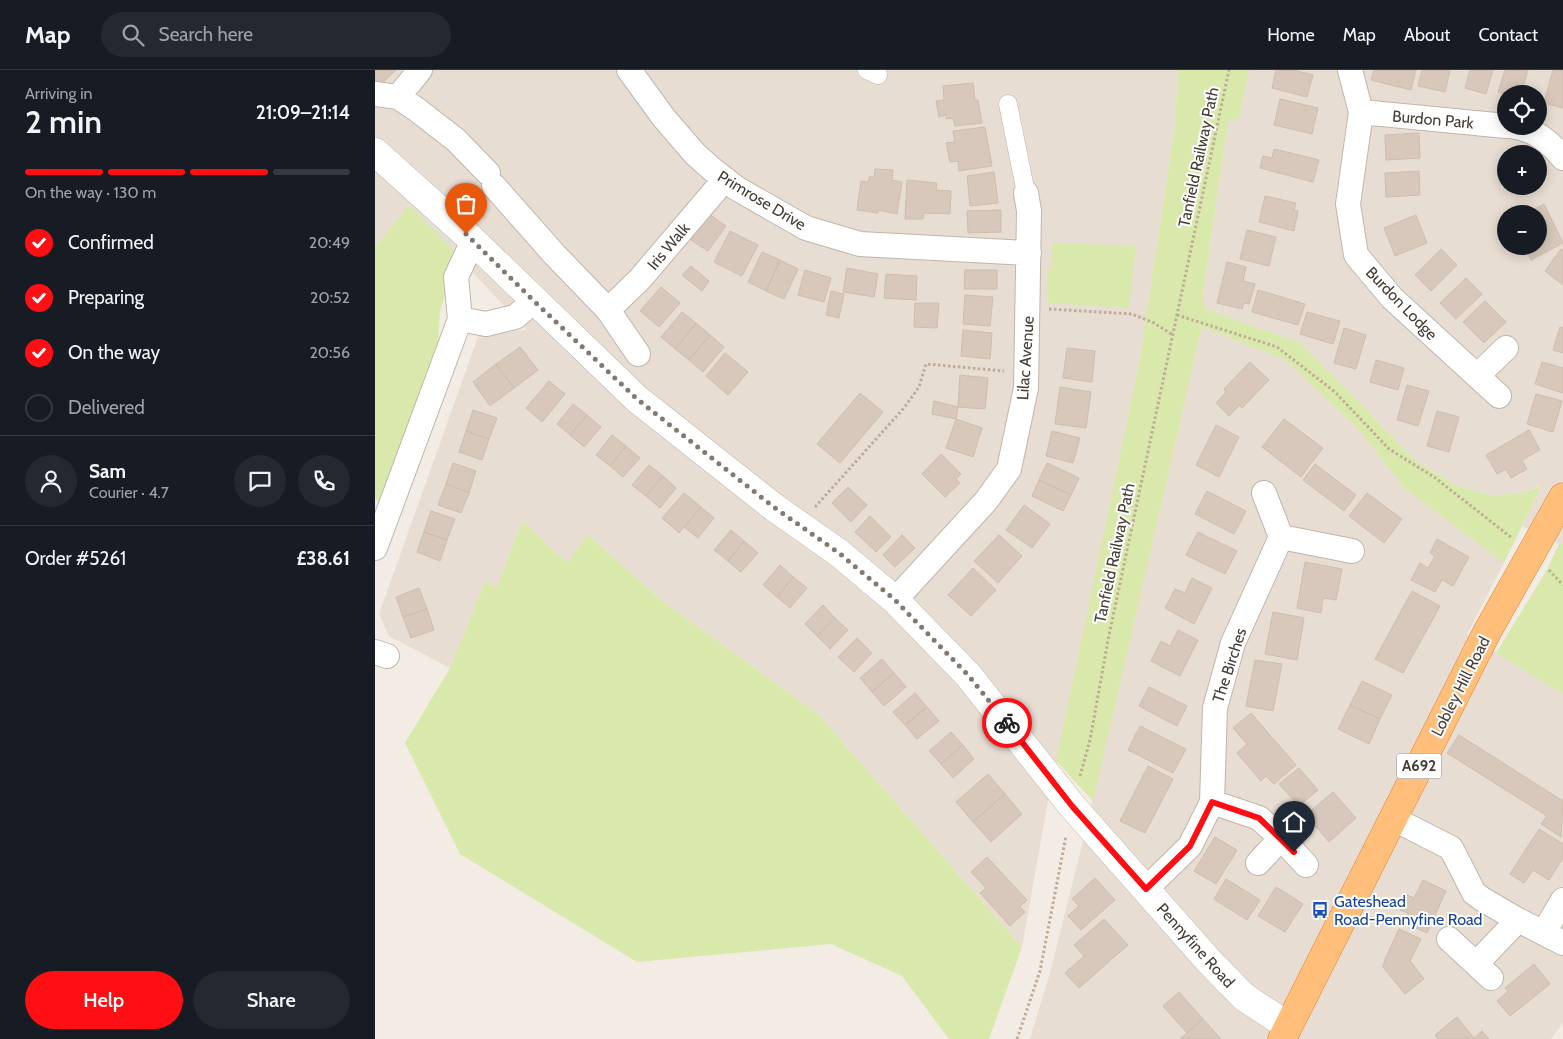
<!DOCTYPE html>
<html lang="en">
<head>
<meta charset="utf-8">
<style>
  :root { --surface:#171b24; --page:#242831; --text:#f1f3f6; --muted:#9ea1a6; --line:#363941; --accent:#ff0f14 }
  body { margin:0; font-family:Cabin,sans-serif; background:var(--page); color:var(--text); height:100vh; display:flex; flex-direction:column; font-size:19px; white-space:nowrap }
  * { box-sizing:border-box; margin:0 }
  p { font-size:16px; color:var(--muted) }
  .icon { flex:none; width:28px; height:28px; fill:none; stroke:currentColor; stroke-width:2; stroke-linecap:round; stroke-linejoin:round }
  .map { position:relative; flex:1; overflow:hidden }
  .details { display:flex; flex-direction:column; background:var(--surface); width:375px }
  .details>* { flex:none }
  .controls { position:absolute; left:1122px; top:15px; display:grid; gap:10px }
  .controls a { display:grid; place-items:center; width:50px; height:50px; border-radius:50%; background:var(--surface); box-shadow:0 2px 12px #0003; font-size:25px }
  .pin { position:absolute; display:grid; place-items:center; width:42px; height:42px; color:#fff; margin:-51px -21px; border-radius:50% 50% 50% 0; rotate:-45deg; box-shadow:0 0 5px #0007 }
  .pin .icon { rotate:45deg }
  .courier { position:absolute; display:grid; place-items:center; width:50px; height:50px; margin:-25px; border:4px solid #ff0f14; border-radius:50%; background:#fff; color:#222; box-shadow:0 1px 6px #0007 }
  .headline em { font-style:normal; font-weight:600 }
  .headline div { display:flex; flex-direction:column-reverse }
  .headline { display:flex; align-items:center; justify-content:space-between; height:85px; padding:0 25px }
  h1 { font-size:32px; font-weight:600; line-height:38px }
  .bar { display:grid; grid-template-columns:repeat(4,1fr); gap:8px 5px; align-content:center; height:60px; padding:0 25px }
  .bar i { height:6px; border-radius:4px; background:var(--line) }
  .bar .on { background:var(--accent) }
  .bar p { grid-column:span 4 }
  .line { display:flex; align-items:center; gap:12px; padding:0 25px; border-top:1px solid var(--line) }
  .line div { flex:1 }
  .round { display:grid; place-items:center; flex:none; width:52px; height:52px; border-radius:26px; background:var(--page) }
  ol { padding:0 25px; list-style:none }
  li { display:flex; align-items:center; gap:15px; height:55px }
  li p { margin-inline-start:auto }
  li .icon { padding:5px; border-radius:50%; background:var(--accent); color:#fff; stroke-width:4 }
  li:last-child { color:var(--muted) }
  li i { width:28px; height:28px; border:2px solid var(--line); border-radius:50% }
  .cta { display:flex; gap:10px; margin-top:auto; padding:10px 25px }
  .cta a { flex:1; height:58px; border-radius:30px; background:var(--accent); color:#fff; font-size:20px; font-weight:600; line-height:58px; text-align:center }
  .cta a+a { background:var(--page); color:var(--text) }
  header { display:flex; align-items:center; gap:30px; box-sizing:border-box; height:70px; padding:0 25px; background:var(--surface); border-bottom:1px solid var(--line) }
  header strong { font-size:24px }
  nav { display:flex; gap:28px; margin-inline-start:auto; font-size:18px }
  .search { width:350px; height:45px; background:var(--page); display:flex; align-items:center; gap:12px; box-sizing:border-box; padding:0 18px; border-radius:28px; color:var(--muted); font-size:19px }
  main { display:flex; flex:1; min-height:0 }
  .map>svg:first-child { display:block }
</style>
</head>
<body>
<header>
<strong>Map</strong>
<div class="search"><svg class="icon" aria-label="search" viewBox="0 0 24 24"><circle cx="10" cy="10" r="6"/><path d="M15 15l6 6"/></svg>Search here</div>
<nav><a>Home</a><a>Map</a><a>About</a><a>Contact</a></nav>
</header>
<main>
<section class="details">
<div class="headline"><div><h1>2 min</h1><p>Arriving in</p></div><em>21:09–21:14</em></div>
<div class="bar"><i class="on"></i><i class="on"></i><i class="on"></i><i></i><p>On the way · 130 m</p></div>
<ol>
<li><svg class="icon" aria-label="check" viewBox="0 0 24 24"><path d="M5 12l5 5 9-10"/></svg>Confirmed<p>20:49</p></li>
<li><svg class="icon" aria-label="check" viewBox="0 0 24 24"><path d="M5 12l5 5 9-10"/></svg>Preparing<p>20:52</p></li>
<li><svg class="icon" aria-label="check" viewBox="0 0 24 24"><path d="M5 12l5 5 9-10"/></svg>On the way<p>20:56</p></li>
<li><i></i>Delivered</li>
</ol>
<div class="line" style="height:90px"><a class="round"><svg class="icon" aria-label="person" viewBox="0 0 24 24"><circle cx="12" cy="8" r="4"/><path d="M4 21q1-7 8-7t8 7"/></svg></a><div><b>Sam</b><p>Courier · 4.7</p></div><a class="round"><svg class="icon" aria-label="chat" viewBox="0 0 24 24"><path d="M4 5h16v11H9l-5 4z"/></svg></a><a class="round"><svg class="icon" aria-label="phone" viewBox="0 0 24 24"><path d="M5 4h4l2 5-3 2q2 4 5 5l2-3 5 2v4C11 20 4 13 5 4z"/></svg></a></div>
<div class="line" style="height:65px"><div>Order #5261</div><b>£38.61</b></div>
<div class="cta"><a>Help</a><a>Share</a></div>
</section>
<div class="map">
<svg width="1188" height="969" viewBox="0 0 1188 969">
  <rect width="100%" height="100%" fill="#f3ece4"/>
  <path fill="#e7ddd2" fill-rule="evenodd" d="M0 0H803L800 55 764 293 672 736 647 877 443 644 287 531 213 465 193 493 147 451 122 517 110 511 75 598 14 566 4 544 104 264 152 260 34 135 0 177Z
    M874 0H1188V474H1184L1147 456 1167 415 1151 422 1118 426 1081 415 1041 391 926 273 830 239 828 222 853 50 864 49ZM1131 24H1164V56H1131ZM1131 84H1164V116H1131ZM1131 144H1164V176H1131Z
    M827 257 911 290 984 360 1029 418 1129 493 1092 564 1188 624V953L1176 969H655L675 903 710 763Z"/>
  <path fill="#d8e9ab" d="M803 0H874L864 49 853 51 828 222 830 239 926 273 1041 391 1081 415 1118 426 1151 422 1164 417 1168 413 1129 493 1029 418 984 360 911 290 827 257 718 731 681 691 764 293 800 55Z
    M34 135 83 185 65 241 62 295 7 435 0 428V177Z
    M677 173 761 176 754 238 673 233 672 202 677 194Z
    M147 451 193 493 212 464 287 531 443 644 647 877 614 969H574L527 906 456 874 262 892 85 784 30 673 75 598 110 511 122 517Z
    M1184 474H1188V624L1121 583 1170 503Z"/>
  <path fill="#d8c8bc" stroke="#d0bcac" d="M0 0H21L2 18 0 16Z
    M901 0H919L938 5 932 27 897 18Z
    M999 0H1041L1036 20 996 10Z
    M1047 0H1075L1070 22 1043 16Z
    M1095 0H1118L1111 24 1090 18Z
    M1130 0H1153L1146 24 1131 25 1123 22Z
    M1178 0H1188V38L1169 33Z
    M598 13 600 30H603L607 53 580 56 578 48 571 49V45L564 47 561 31 569 30 568 16Z
    M905 29 943 38 937 64 899 55Z
    M610 57 617 96 584 101 583 91 575 92 571 73 580 72 578 61Z
    M1044 63 1045 88 1011 90 1010 65Z
    M899 79 944 90 938 112 885 98 888 86 897 88Z
    M500 99 518 100 517 110 527 112 522 144 503 140V143L482 140 486 111 493 112 495 106 499 108Z
    M1044 101 1045 125 1011 127 1010 103Z
    M619 102 623 133 595 136 592 106Z
    M532 110 562 113 561 120 576 121 575 144 549 143 548 149H530Z
    M890 126 921 133 919 140 923 141 919 161 884 152Z
    M1169 134 1188 173 1156 190 1149 176H1164V144H1151Z
    M626 140V162L593 163 592 141Z
    M334 144 351 156 333 181 316 170Z
    M1041 145 1052 173 1020 186 1009 158Z
    M872 160 901 167 894 196 865 189Z
    M355 161 383 175 367 206 339 192Z
    M1066 179 1082 195 1056 221 1040 205Z
    M1186 179 1188 180V215L1170 201Z
    M387 182 405 190 391 221 373 212Z
    M405 190 423 199 409 229 391 221Z
    M852 192 871 197 868 211 880 214 874 234 869 233 867 239 842 233Z
    M316 196 334 211 327 221 307 205Z
    M472 198 503 204 499 227 468 222Z
    M430 200 456 208 449 232 423 225Z
    M590 200H622V219H589Z
    M511 204 542 206 541 230 509 228Z
    M1091 208 1107 224 1081 249 1065 233Z
    M286 217 305 233 284 257 265 241Z
    M883 220 930 234 923 255 877 242Z
    M456 221 469 224 464 248 451 245Z
    M590 225 618 227 615 256 588 254Z
    M1110 231 1131 252 1109 273 1088 252Z
    M540 233H564L562 258 539 257Z
    M307 242 321 253 300 279 286 267Z
    M932 242 965 251 958 274 925 264Z
    M321 253 335 265 314 290 300 279Z
    M1185 257 1188 258V283L1178 280Z
    M969 258 991 265 981 299 959 293Z
    M588 260 617 263 615 289 586 286Z
    M335 265 349 277 328 302 314 290Z
    M145 277 163 300 139 318 121 294Z
    M692 278 720 281 717 312 688 308Z
    M350 283 373 302 353 325 331 306Z
    M1001 290 1029 298 1023 320 995 312Z
    M875 292 894 310 867 338 865 335 854 346 841 333 851 322 849 319Z
    M1167 292 1188 298V323L1160 314Z
    M121 294 139 318 115 336 98 312Z
    M585 305 613 308 610 339 583 337Z
    M174 311 190 324 167 352 151 338Z
    M1032 315 1054 321 1043 356 1022 350Z
    M685 317 716 322 711 358 680 354Z
    M485 323 508 342 465 393 442 374Z
    M1161 324 1187 331 1178 362 1152 354Z
    M559 331 583 337 581 349 557 344Z
    M198 334 212 345 195 365 182 354Z
    M98 340 122 348 114 369 91 361Z
    M1062 341 1084 347 1074 382 1052 376Z
    M212 345 226 357 209 377 195 365Z
    M581 349 607 358 598 387 571 378Z
    M909 349 948 378 926 407 887 377Z
    M841 355 864 367 844 407 821 395Z
    M1154 360 1165 380 1147 390 1152 399 1136 408 1131 399 1122 404 1111 385Z
    M91 361 114 369 107 390 84 382Z
    M677 361 705 368 698 393 671 386Z
    M237 365 251 376 235 396 221 385Z
    M251 376 265 388 248 407 235 396Z
    M566 384 586 404 581 409 585 413 570 427 547 404Z
    M78 393 101 401 94 423 71 414Z
    M672 393 704 408 696 425 664 410Z
    M940 394 981 425 969 441 928 410Z
    M274 395 288 406 271 426 257 415Z
    M288 406 301 418 285 438 271 426Z
    M664 410 696 425 688 441 657 426Z
    M71 414 94 423 86 443 63 435Z
    M473 417 492 435 476 452 457 433Z
    M832 421 871 441 859 464 820 444Z
    M309 423 326 437 304 463 287 448Z
    M992 423 1027 449 1009 473 974 446Z
    M649 435 675 454 657 478 631 460Z
    M326 437 339 448 323 468 309 457Z
    M56 441 80 449 72 470 49 462Z
    M495 446 516 467 501 482 480 462Z
    M356 460 369 471 353 491 339 480Z
    M49 462 72 470 65 491 42 482Z
    M823 462 862 481 850 504 811 485Z
    M527 465 540 478 520 497 508 485Z
    M624 465 647 486 623 513 599 491Z
    M1062 469 1094 487 1078 516 1067 510 1060 522 1036 510 1045 493 1053 498 1060 486 1055 483Z
    M369 471 383 483 366 502 353 491Z
    M930 492 967 499 961 530 948 528 946 543 922 538Z
    M405 495 418 507 402 527 388 515Z
    M598 498 621 520 596 546 573 525Z
    M418 507 432 518 415 538 402 527Z
    M817 508 837 518 819 554 790 538 800 519 810 523Z
    M44 518 52 539 28 547 21 527Z
    M1037 521 1065 536 1028 603 1000 589Z
    M448 535 460 548 442 566 430 554Z
    M52 539 59 560 36 568 28 547Z
    M898 542 929 548 922 590 890 584Z
    M460 548 473 560 455 579 442 566Z
    M803 560 823 570 805 606 776 591 786 571 795 576Z
    M482 568 497 583 479 602 463 587Z
    M507 589 519 603 497 622 485 608Z
    M880 590 907 594 898 641 871 636Z
    M519 603 531 617 509 636 497 622Z
    M987 611 1017 625 1005 649 975 635Z
    M774 617 812 636 802 656 764 636Z
    M540 623 552 637 530 655 518 642Z
    M975 635 1005 649 994 674 963 659Z
    M552 637 564 651 542 669 530 655Z
    M876 643 921 695 899 714 891 706 886 711 862 683 872 674 858 658Z
    M765 656 811 679 798 703 753 680Z
    M576 662 588 675 566 694 554 681Z
    M1084 665 1188 731 1186 767 1166 754 1172 746 1072 683Z
    M588 675 599 689 578 708 566 694Z
    M773 696 798 709 770 763 745 751Z
    M924 698 943 720 924 736 904 714Z
    M613 704 630 724 598 752 581 732Z
    M958 722 981 748 954 772 931 745Z
    M630 724 647 744 616 772 598 752Z
    M1164 759 1188 774V788L1174 810 1158 800 1149 813 1135 804Z
    M840 767 862 780 841 814 819 801Z
    M612 787 652 830 645 837 650 842 635 856 605 823 611 818 596 802Z
    M720 808 740 830 706 860 693 846 704 836 697 829Z
    M851 809 885 830 872 850 839 829Z
    M1048 810 1071 821 1052 863 1028 852 1033 843 1025 840 1032 825 1039 828Z
    M901 817 928 834 910 862 883 846Z
    M729 849 753 875 704 918 690 903 709 886 699 875Z
    M1024 859 1046 869 1035 891 1049 909 1030 924 1008 897 1010 889Z
    M1159 894 1175 914 1135 946 1122 931 1133 921 1130 918Z
    M804 922 828 949 812 963 788 936Z
    M1082 947 1099 968 1107 961 1114 969H1063L1060 965Z
    M828 949 846 969H805L812 963Z"/>
  <g fill="none" stroke-linecap="round" stroke-linejoin="round">
    <g stroke="#c2b5aa" stroke-width="19">
      <path id="pedestrian" d="M492 0 503 5
        M633 34 651 123"/>
    </g>
    <g stroke="#c2b5aa" stroke-width="26">
      <path id="minor" d="M254 0 289 48 320 84 338 100 361 118 431 158 485 174 654 183
        M975 0 986 42 973 134 981 185 1017 228 1124 326
        M0 24 23 27 41 39 81 70 113 103
        M23 27 45 0
        M986 42 1131 56
        M1135 56C1158 58 1174 71 1188 88
        M119 116 179 184 233 240 263 284
        M233 240 265 209 350 109
        M85 249 111 254 140 247 159 231
        M1102 306 1131 278
        M889 423 906 467 977 481
        M0 478 85 249 81 207 98 171
        M520 530 611 431 634 399 651 318 654 141 651 123
        M0 582 12 586
        M837 732 884 748 906 768
        M1017 748 1076 778 1099 823 1107 829 1143 850 1188 873
        M883 793 906 768 931 795
        M771 819 815 776 837 732 840 638 858 573 906 467
        M1169 862 1188 830
        M1074 869 1116 908
        M1101 894 1143 850"/>
    </g>
    <g stroke="#c2b5aa" stroke-width="29">
      <path id="tertiary" d="M0 82 91 164 262 329 400 438 464 483 520 530 593 605 697 736 833 890 869 927 913 956"/>
    </g>
    <g stroke="#e3822e" stroke-width="29">
      <path id="trunk" d="M907 969 1112 562 1188 427"/>
    </g>
    <path stroke="#c1ab97" stroke-width="3" stroke-dasharray="2.5 2.5" stroke-linecap="butt" d="M674 239 757 244 779 253 798 265
      M802 245 902 277 960 322 1014 379 1059 407 1137 468
      M440 437 529 338 544 317 551 294 629 301
      M1174 500 1188 515
      M705 706 715 670 734 565 854 0
      M642 969 665 901 691 766"/>
    <use href="#pedestrian" stroke="#fff" stroke-width="18"/>
    <use href="#minor" stroke="#fff" stroke-width="24"/>
    <use href="#tertiary" stroke="#fff" stroke-width="28"/>
    <use href="#trunk" stroke="#ffbf7a" stroke-width="28"/>
  </g>
  <g fill="none" stroke-linecap="round" stroke-linejoin="round">
    <path stroke="#827a72" stroke-width="5" stroke-dasharray="0 9" d="M91 164 159 231 262 329 400 438 464 483 520 530 593 605 632 653"/>
    <path stroke="#ff0f14" stroke-width="6" d="M632 653 697 736 771 819 815 776 837 732 884 748 919 782"/>
  </g>
  <defs>
    <g id="bus-bare" transform="scale(1.35)"><path d="M-5-6H5V4H4V6H2V4H-2V6H-4V4H-5ZM-3.5-4V0h7V-4ZM-3.5 1.2v1.5H-2V1.2ZM2 1.2v1.5H3.5V1.2Z" fill="#1a4fb4" stroke="#fff" stroke-width="2.5" paint-order="stroke"/></g>
  </defs>
  <g fill-rule="evenodd">
    <use href="#bus-bare" x="945" y="840"/>
  </g>
  <g text-anchor="middle" stroke-width="4" stroke-linejoin="round" paint-order="stroke">
    <rect fill="#fff" stroke="#7d7671" stroke-width="1" x="1021.5" y="683.5" width="45" height="25" rx="4"/>
    <g font-size="15" font-weight="bold" fill="#453c34">
      <text x="1044" y="701">A692</text>
    </g>
    <g font-size="16" fill="#453c34" stroke="#fff">
      <text transform="translate(1058 49) rotate(5)" y="6">Burdon Park</text>
      <text transform="translate(823 87) rotate(-78)" y="6">Tanfield Railway Path</text>
      <text transform="translate(387 130) rotate(31)" y="6">Primrose Drive</text>
      <text transform="translate(293 176) rotate(-50)" y="6">Iris Walk</text>
      <text transform="translate(1027 233) rotate(46)" y="6">Burdon Lodge</text>
      <text transform="translate(650 288) rotate(-86)" y="6">Lilac Avenue</text>
      <text transform="translate(739 483) rotate(-78)" y="6">Tanfield Railway Path</text>
      <text transform="translate(854 595) rotate(-72)" y="6">The Birches</text>
      <text transform="translate(1085 616) rotate(-63)" y="6">Lobley Hill Road</text>
      <text transform="translate(821 875) rotate(48)" y="6">Pennyfine Road</text>
    </g>
    <g font-size="16" fill="#164399" stroke="#fff" text-anchor="start">
      <text x="959" y="837">Gateshead<tspan x="959" dy="18">Road-Pennyfine Road</tspan></text>
    </g>
  </g>
</svg>
<div class="controls">
<a><svg class="icon" aria-label="locate" viewBox="0 0 24 24"><circle cx="12" cy="12" r="6"/><path d="M12 2v4M12 18v4M2 12h4M18 12h4"/></svg></a>
<a>+</a>
<a>−</a>
</div>
<div class="pin" style="left:91px;top:164px;background:#ea580c"><svg class="icon" aria-label="bag" viewBox="0 0 24 24"><path d="M5 8h14l-1 12H6zM9 8a3 3 0 0 1 6 0"/></svg></div>
<div class="pin" style="left:919px;top:782px;background:#1f2937"><svg class="icon" aria-label="home" viewBox="0 0 24 24"><path d="M3 11l9-7 9 7M6 9v11h12V9"/></svg></div>
<div class="courier" style="left:632px;top:653px"><svg class="icon" aria-label="bike" viewBox="0 0 24 24"><circle cx="6" cy="16" r="4"/><circle cx="18" cy="16" r="4"/><path d="M6 16l4-8h5l3 8M10 8l3 8H6M13 5h3"/></svg></div>
</div>
</main>
</body>
</html>
